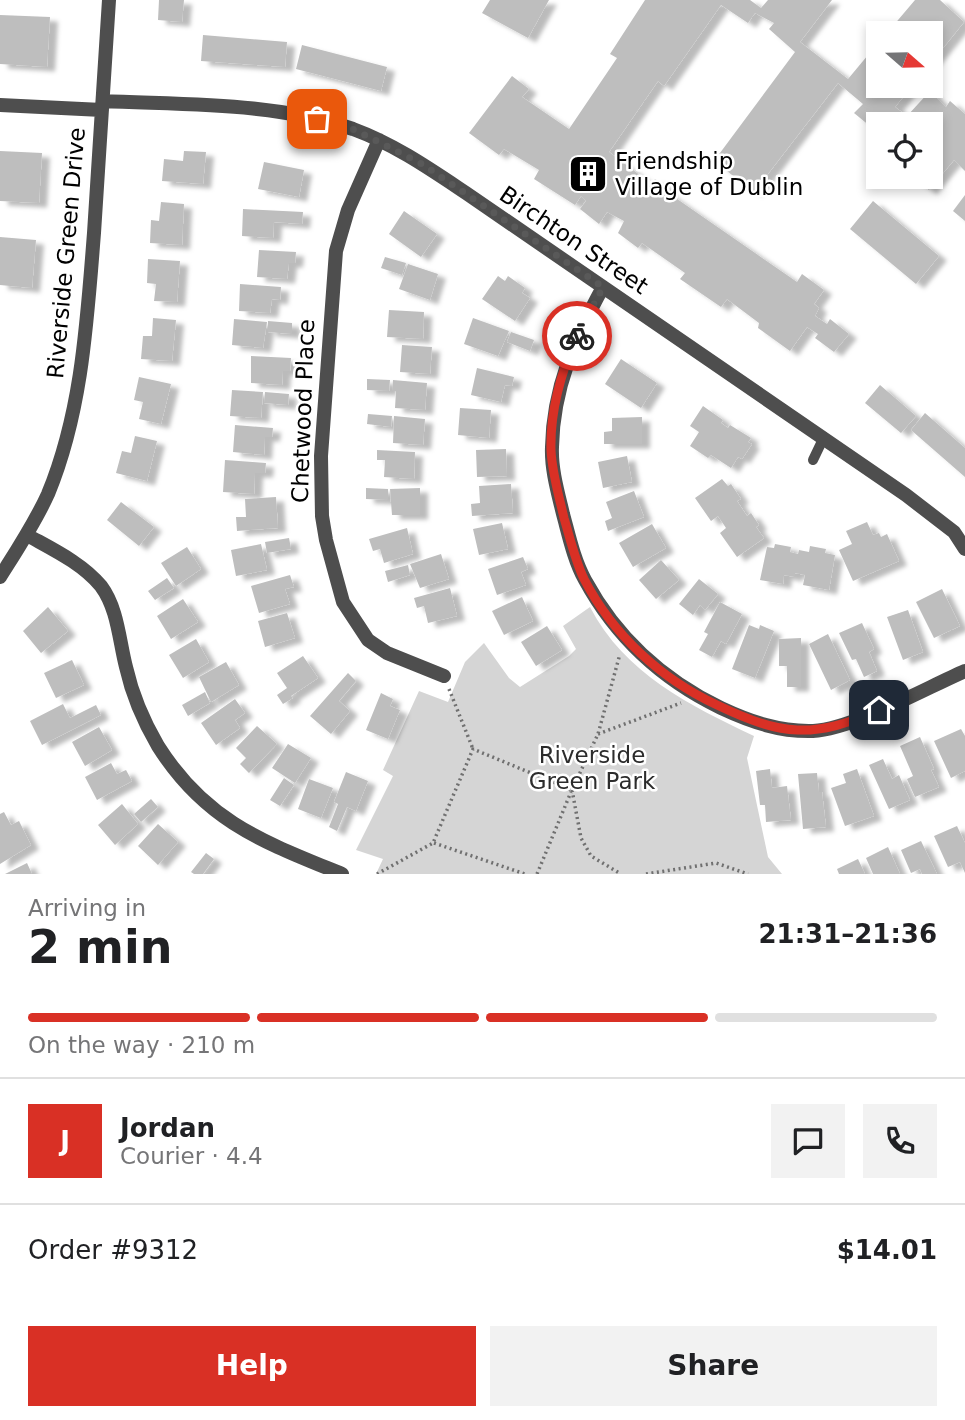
<!DOCTYPE html>
<html lang="en">
<head>
<meta charset="utf-8">
<style>
  :root { --surface:#fff; --page:#f2f2f2; --text:#202124; --muted:#757577; --line:#e0e0e0; --accent:#d93025 }
  body { margin:0; font-family:"DejaVu Sans",sans-serif; background:var(--page); color:var(--text); height:100vh; display:flex; flex-direction:column; font-size:26px; white-space:nowrap }
  * { box-sizing:border-box; margin:0 }
  p { font-size:23px; color:var(--muted) }
  .icon { flex:none; width:38px; height:38px; fill:none; stroke:currentColor; stroke-width:2; stroke-linecap:round; stroke-linejoin:round }
  .map { position:relative; height:874px; overflow:hidden }
  .sheet { display:flex; flex-direction:column; background:var(--surface); flex:1 }
  .sheet>* { flex:none }
  .needle { width:46px; rotate:110deg }
  .controls { position:absolute; left:866px; top:21px; display:grid; gap:14px }
  .controls a { display:grid; place-items:center; width:77px; height:77px; border-radius:0px; background:var(--surface); box-shadow:0 4px 10px #0003; font-size:35px }
  .pin { position:absolute; display:grid; place-items:center; width:60px; height:60px; color:#fff; margin:-30px; border-radius:14px; box-shadow:0 4px 10px #0006 }
  .courier { position:absolute; display:grid; place-items:center; width:70px; height:70px; margin:-35px; border:5px solid #d93025; border-radius:50%; background:#fff; color:#222; box-shadow:0 2px 9px #0007 }
  .overview em { font-style:normal; font-weight:800 }
  .overview div { display:flex; flex-direction:column-reverse }
  .overview { display:flex; align-items:center; justify-content:space-between; height:119px; padding:0 28px }
  h1 { font-size:46px; font-weight:800; line-height:52px }
  .bar { display:grid; grid-template-columns:repeat(4,1fr); gap:10px 7px; align-content:center; height:84px; padding:0 28px }
  .bar i { height:9px; border-radius:5px; background:var(--line) }
  .bar .selected { background:var(--accent) }
  .bar p { grid-column:span 4 }
  .line { display:flex; align-items:center; gap:18px; padding:0 28px; border-top:2px solid var(--line) }
  .line div { flex:1 }
  .round { display:grid; place-items:center; flex:none; width:74px; height:74px; border-radius:0px; background:var(--page) }
  .cta { display:flex; gap:14px; margin-top:auto; padding:14px 28px }
  .cta a { flex:1; height:80px; border-radius:0px; background:var(--accent); color:#fff; font-size:28px; font-weight:800; line-height:80px; text-align:center }
  .cta a+a { background:var(--page); color:var(--text) }
  .map>svg:first-child { display:block }
</style>
</head>
<body>
<div class="map">
<svg width="965" height="874" viewBox="0 0 965 874">
  <defs>
    <filter id="shadow"><feDropShadow dx="8" dy="4.5" stdDeviation="2" flood-color="#0004"/></filter>
  </defs>
  <rect width="100%" height="100%" fill="#fff"/>
  <path fill="#d5d5d5" d="M590 607C625 674 689 705 754 736L747 758 768 857 782 874H376L383 859 356 850 393 776 383 770 419 691 448 702 465 662 484 643 509 678 520 687 569 656 576 649 563 626Z"/>
  <path fill="#bebebe" filter="url(#shadow)" d="M159 0H184L182 22 158 20Z
    M490 0H549L528 38 482 13Z
    M645 0H750L761 8 768 0H832L800 42 848 79 878 43V86H912L895 107 907 116 930 91 946 107 950 101 965 114V171L954 160 929 190 911 177H931V124H878L876 131 854 113 863 104 838 83 754 192 714 161 795 52 769 29 774 23 755 13 748 23 721 5 664 86 658 81 609 152 645 179 640 186 647 190 655 179 670 188 667 192 797 282 802 274 824 290 814 304 819 308 815 316 827 324 830 319 849 334 834 352 815 338 818 334 807 327 790 351 758 328 759 323 727 299 721 307 680 279 685 273 642 243 638 248 618 233 624 221 607 212 599 224 580 209 586 201 581 196 575 205 534 179 539 170 504 149 499 155 469 133 512 76 529 89 522 97 569 129 617 58 610 54Z
    M915 0H940L964 22 931 63V33H887Z
    M0 15 50 17 47 67 0 64Z
    M203 35 287 42 285 67 201 61Z
    M302 45 387 67 381 91 296 69Z
    M0 151 42 153 39 203 0 201Z
    M184 151 206 152 203 184 162 181 164 159 183 161Z
    M264 162 304 170 299 197 258 189Z
    M965 195V221L953 211Z
    M873 201 939 256 916 284 850 229Z
    M161 202 184 204 182 245 150 243 151 220 159 221Z
    M243 209 303 212 302 224 274 222 273 238 242 236Z
    M404 211 437 234 421 257 389 234Z
    M0 237 36 240 32 288 0 285Z
    M259 250 296 252 295 263H289L287 279 257 277Z
    M385 257 406 263 402 275 381 268Z
    M148 259 180 261 177 302 154 301 156 284 147 283Z
    M408 264 438 274 430 300 399 289Z
    M498 276 505 281 508 276 525 288 522 293 530 298 515 321 482 299Z
    M240 284 281 287 280 300 272 299 270 313 239 311Z
    M389 310 424 312 423 339 387 337Z
    M153 318 176 320 172 361 141 359 143 336H152Z
    M473 318 509 331 498 356 464 344Z
    M234 319 267 322 263 348 232 345Z
    M268 321 292 323V334L268 332Z
    M511 332 534 340 530 351 507 342Z
    M402 345 432 347 430 374 400 372Z
    M251 356 291 358 290 371H283L282 385 251 383Z
    M621 359 657 383 641 408 605 384Z
    M477 368 514 377 512 386 505 385 501 402 471 395Z
    M139 377 171 384 161 424 139 419 143 402 134 400Z
    M367 379 390 380 389 391 367 390Z
    M393 380 427 383 425 410 395 408 396 391H392Z
    M880 385 916 416 901 433 865 403Z
    M232 390 263 392 261 418 230 416Z
    M265 392 289 394 288 405 264 403Z
    M703 406 723 420 721 423 728 428 730 425 751 438 748 442 752 444 742 459 738 457 731 468 711 455 708 458 690 446 699 432 690 426Z
    M460 408 491 410 489 438 458 435Z
    M925 413 965 448V477L911 430Z
    M368 414 392 416 391 427 367 424Z
    M394 416 425 419 423 445 393 443Z
    M642 417V444H604V432L612 431V418Z
    M235 425 273 428 272 437H265L264 455 233 452Z
    M135 436 157 441 147 481 116 473 122 451 131 453Z
    M506 449 507 476 477 477 476 450Z
    M377 450 415 452 414 479 384 477 385 460H377Z
    M627 456 632 482 603 488 598 462Z
    M225 460 266 463 265 473H255L254 494 223 492Z
    M722 479 728 486 731 484 741 499 737 501 747 516 751 513 759 525 756 527 764 538 737 557 720 533 726 528 718 516 711 521 695 498Z
    M511 484 513 513 472 516 471 504 480 503 479 486Z
    M366 488 388 489V500L366 499Z
    M420 488V515H392L390 489Z
    M634 491 644 517 608 531 605 521 612 518 606 502Z
    M276 497 278 528 237 531 236 517H246L245 499Z
    M121 502 154 527 139 546 107 520Z
    M867 522 873 535 879 533 881 537 887 534 899 561 853 581 839 550 852 544 846 531Z
    M502 523 508 549 479 555 473 529Z
    M652 524 666 548 633 567 619 543Z
    M407 528 413 554 384 563 380 549 373 551 369 539Z
    M289 538 291 549 267 553 265 542Z
    M261 544 267 570 236 576 231 550Z
    M775 544 791 547 790 552 798 554 799 550 809 552 810 546 826 549 825 553 835 555 829 590 803 585 805 575 795 573V577L784 575 783 584 760 580 767 547 774 548Z
    M187 547 201 569 176 586 161 563Z
    M441 554 449 579 420 588 410 564Z
    M523 557 528 569 521 572 526 585 497 595 488 569Z
    M661 560 679 580 656 599 639 580Z
    M408 565 410 575 388 582 385 571Z
    M290 575 294 587 285 589 290 604 259 613 251 586Z
    M167 578 174 588 155 600 148 591Z
    M699 579 718 594 705 610 700 605 693 615 679 604Z
    M450 588 457 616 428 623 424 606 417 608 414 598Z
    M942 589 960 626 934 638 916 602Z
    M522 597 533 621 504 635 492 611Z
    M183 599 198 622 171 639 157 616Z
    M720 602 742 614 726 644 721 641 712 657 699 650 708 634 704 632Z
    M48 607 68 631 41 653 23 631Z
    M908 610 923 652 903 660 887 617Z
    M287 613 295 638 265 647 258 621Z
    M862 623 874 649 869 652 877 671 864 677 856 659 852 660 839 633Z
    M749 625 759 629 760 625 774 631 755 678 732 669Z
    M547 626 562 650 536 666 521 642Z
    M828 634 850 680 831 690 809 644Z
    M801 638V687H787V666H779V639Z
    M196 639 209 662 183 678 169 655Z
    M303 656 318 678 291 696 293 698 283 704 277 695 287 688 277 673Z
    M72 660 84 685 56 698 44 673Z
    M226 662 239 685 211 702 199 677Z
    M348 673 356 681 339 701 350 711 331 734 310 716Z
    M205 692 210 703 188 716 182 705Z
    M381 693 393 699 390 706 400 710 388 739 366 730Z
    M235 699 245 713 235 720 240 728 216 745 201 723Z
    M63 704 70 718 96 705 101 715 42 745 30 721Z
    M257 726 277 744 249 773 240 764 246 758 236 748Z
    M99 727 112 750 85 766 72 742Z
    M961 729 965 736V771L951 778 934 741Z
    M920 737 934 769 931 770 939 787 915 797 907 779 913 776 900 746Z
    M288 744 311 758 295 783 272 768Z
    M883 759 892 779 899 775 910 800 889 809 869 765Z
    M111 763 117 774 126 770 132 781 97 800 85 777Z
    M770 769 772 788 787 786 791 820 766 822 765 805H760L756 771Z
    M857 769 874 816 845 826 831 788 846 783 843 774Z
    M346 772 368 781 356 811 347 807 337 831 329 827 338 804 334 802Z
    M817 773 819 792H822L826 827 803 829 798 774Z
    M284 778 294 785 280 806 270 800Z
    M309 779 333 788 321 818 298 809Z
    M151 799 158 807 141 822 134 814Z
    M122 804 138 824 115 845 98 825Z
    M4 812 11 825 19 821 31 845 0 864V814Z
    M158 824 178 842 158 865 138 846Z
    M957 826 965 843V873L960 862 948 867 934 836Z
    M921 841 937 874H922L920 869 911 873 901 850Z
    M888 847 900 874H873L866 858Z
    M206 853 214 859 203 874H194L191 872Z
    M858 859 865 874H839L837 869Z
    M27 863 32 874H5Z"/>
  <g fill="none" stroke-linecap="round" stroke-linejoin="round">
    <path stroke="#707070" stroke-width="3.5" stroke-dasharray="2 3.5" stroke-linecap="butt" d="M449 689 473 749
      M598 734 681 703
      M572 790 581 838 591 856 621 874
      M434 843 525 874
      M377 874 433 843 473 749 572 790 598 734 620 654
      M537 874 571 792
      M646 874 716 863 748 874"/>
    <path stroke="#4e4e4e" stroke-width="10" d="M813 460 824 437"/>
    <path stroke="#4e4e4e" stroke-width="14" d="M103 101C186 105 273 102 353 129 394 144 430 169 466 193L906 495 954 532 965 549
      M0 105 102 110
      M379 140 348 210 336 251 321 456 322 516 326 540 343 602 368 640 387 653 444 676
      M603 287C575 338 553 388 552 447 551 469 558 493 563 514 569 536 574 560 585 580 616 637 663 680 721 708 751 722 780 732 813 731 853 729 926 688 965 671
      M27 535C52 549 82 563 101 586 118 609 119 640 126 667 132 694 144 722 158 746 206 822 264 842 342 874
      M0 577C17 550 35 523 48 494 82 412 87 321 94 233 99 156 104 78 109 0"/>
  </g>
  <g fill="none" stroke-linecap="round" stroke-linejoin="round">
    <path stroke="#595959" stroke-width="7" stroke-dasharray="0 12.6" d="M317 119 355 130 422 164 603 287 577 336"/>
    <path stroke="#d93025" stroke-width="9" d="M577 336C562 370 550 412 551 450 552 473 559 496 564 518 570 538 575 560 584 579 613 635 661 679 717 705 782 736 813 739 879 710"/>
  </g>
  <defs>
    <g id="building-square" transform="scale(2.0125)"><rect x="-9" y="-9" width="18" height="18" rx="4" fill="#000" stroke="#fff"/><path d="M-4-6H4V6H1V3H-1V6H-4ZM-2.5-4.3h1.7v1.8h-1.7ZM.8-4.3h1.7v1.8H.8ZM-2.5-1h1.7V.8h-1.7ZM.8-1h1.7V.8H.8Z" fill="#fff"/></g>
  </defs>
  <g fill-rule="evenodd">
    <use href="#building-square" x="588" y="174"/>
  </g>
  <g text-anchor="middle" stroke-width="5" stroke-linejoin="round" paint-order="stroke">
    <g font-size="23" fill="#000" stroke="#fff" text-anchor="start">
      <text x="615" y="169">Friendship<tspan x="615" dy="26">Village of Dublin</tspan></text>
    </g>
    <g font-size="23" fill="#000" stroke="#fff">
      <text transform="translate(574 240) rotate(34)" y="8">Birchton Street</text>
      <text transform="translate(66 253) rotate(-85)" y="8">Riverside Green Drive</text>
      <text transform="translate(303 411) rotate(-88)" y="8">Chetwood Place</text>
    </g>
    <g font-size="23" fill="#2c2c2c" stroke="#fff">
      <text x="592" y="763">Riverside<tspan x="592" dy="26">Green Park</tspan></text>
    </g>
  </g>
</svg>
<div class="controls">
<a><svg class="needle" viewBox="-14 -14 28 28"><path d="M0-13l5 13h-10z" fill="#e53935"/><path d="M0 13l5-13h-10z" fill="#757577"/></svg></a>
<a><svg class="icon" aria-label="locate" viewBox="0 0 24 24"><circle cx="12" cy="12" r="6"/><path d="M12 2v4M12 18v4M2 12h4M18 12h4"/></svg></a>
</div>
<div class="pin" style="left:317px;top:119px;background:#ea580c"><svg class="icon" aria-label="bag" viewBox="0 0 24 24"><path d="M5 8h14l-1 12H6zM9 8a3 3 0 0 1 6 0"/></svg></div>
<div class="pin" style="left:879px;top:710px;background:#1f2937"><svg class="icon" aria-label="home" viewBox="0 0 24 24"><path d="M3 11l9-7 9 7M6 9v11h12V9"/></svg></div>
<div class="courier" style="left:577px;top:336px"><svg class="icon" aria-label="bike" viewBox="0 0 24 24"><circle cx="6" cy="16" r="4"/><circle cx="18" cy="16" r="4"/><path d="M6 16l4-8h5l3 8M10 8l3 8H6M13 5h3"/></svg></div>
</div>
<section class="sheet">
<div class="overview"><div><h1>2 min</h1><p>Arriving in</p></div><em>21:31–21:36</em></div>
<div class="bar"><i class="selected"></i><i class="selected"></i><i class="selected"></i><i></i><p>On the way · 210 m</p></div>
<div class="line" style="height:126px"><b class="round" style="background:var(--accent);color:#fff">J</b><div><b>Jordan</b><p>Courier · 4.4</p></div><a class="round"><svg class="icon" aria-label="chat" viewBox="0 0 24 24"><path d="M4 5h16v11H9l-5 4z"/></svg></a><a class="round"><svg class="icon" aria-label="phone" viewBox="0 0 24 24"><path d="M5 4h4l2 5-3 2q2 4 5 5l2-3 5 2v4C11 20 4 13 5 4z"/></svg></a></div>
<div class="line" style="height:91px"><div>Order #9312</div><b>$14.01</b></div>
<div class="cta"><a>Help</a><a>Share</a></div>
</section>
</body>
</html>
